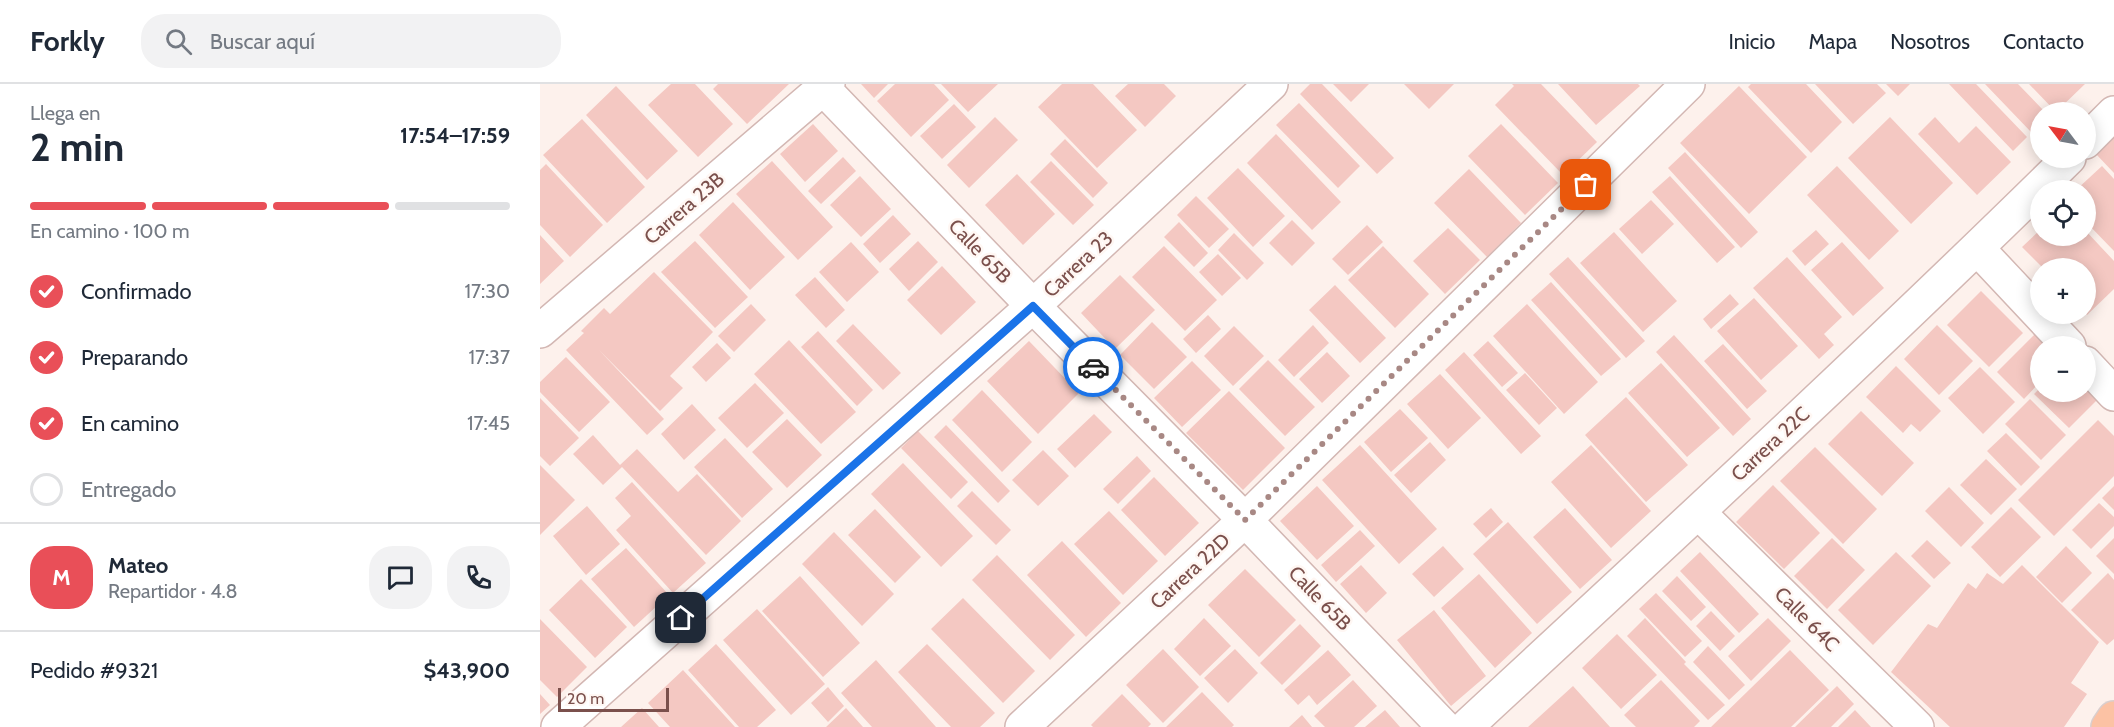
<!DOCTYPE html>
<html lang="es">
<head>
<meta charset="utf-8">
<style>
  :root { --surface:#fff; --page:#f2f2f3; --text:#1f2937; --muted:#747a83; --line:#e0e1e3; --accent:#e94f58 }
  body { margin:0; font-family:Cabin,sans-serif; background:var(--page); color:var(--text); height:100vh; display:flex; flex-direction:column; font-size:22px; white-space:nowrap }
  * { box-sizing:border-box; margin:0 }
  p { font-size:20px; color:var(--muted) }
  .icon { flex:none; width:33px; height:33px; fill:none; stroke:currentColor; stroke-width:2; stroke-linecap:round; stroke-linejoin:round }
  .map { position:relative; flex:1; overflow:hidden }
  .drawer { display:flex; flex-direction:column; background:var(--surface); width:540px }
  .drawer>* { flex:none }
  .needle { width:39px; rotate:302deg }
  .fabs { position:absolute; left:1490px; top:18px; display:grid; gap:12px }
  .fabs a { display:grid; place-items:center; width:66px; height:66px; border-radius:50%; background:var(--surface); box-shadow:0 3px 15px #0003; font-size:30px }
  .scale { position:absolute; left:18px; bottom:15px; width:111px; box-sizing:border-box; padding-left:6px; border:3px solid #7b504c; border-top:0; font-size:16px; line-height:21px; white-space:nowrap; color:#7b504c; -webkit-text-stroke:4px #fff7f3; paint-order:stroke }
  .pin { position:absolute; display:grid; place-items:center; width:51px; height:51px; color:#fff; margin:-26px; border-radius:12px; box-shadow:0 3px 9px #0006 }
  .courier { position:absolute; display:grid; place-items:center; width:60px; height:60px; margin:-30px; border:4px solid #1a73e8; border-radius:50%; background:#fff; color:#222; box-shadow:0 2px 8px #0007 }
  .overview em { font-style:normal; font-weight:700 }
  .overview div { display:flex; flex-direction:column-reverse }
  .overview { display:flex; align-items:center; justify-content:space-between; height:102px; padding:0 30px }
  h1 { font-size:39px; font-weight:700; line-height:45px }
  .bar { display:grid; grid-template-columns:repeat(4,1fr); gap:9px 6px; align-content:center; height:72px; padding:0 30px }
  .bar i { height:8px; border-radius:4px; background:var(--line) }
  .bar .selected { background:var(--accent) }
  .bar p { grid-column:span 4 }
  .line { display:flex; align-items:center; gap:15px; padding:0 30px; border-top:2px solid var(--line) }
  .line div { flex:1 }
  .round { display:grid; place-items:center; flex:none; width:63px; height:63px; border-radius:24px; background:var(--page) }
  ol { padding:0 30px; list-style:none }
  li { display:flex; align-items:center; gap:18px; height:66px }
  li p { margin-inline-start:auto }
  li .icon { padding:6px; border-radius:50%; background:var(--accent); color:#fff; stroke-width:4 }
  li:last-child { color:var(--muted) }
  li i { width:33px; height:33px; border:3px solid var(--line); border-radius:50% }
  header { display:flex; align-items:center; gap:36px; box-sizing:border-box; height:84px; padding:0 30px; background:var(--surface); border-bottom:2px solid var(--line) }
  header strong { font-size:28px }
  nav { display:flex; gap:33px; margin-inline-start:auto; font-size:21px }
  .search { width:420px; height:54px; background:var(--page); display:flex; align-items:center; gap:15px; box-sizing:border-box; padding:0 21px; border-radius:24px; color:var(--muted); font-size:22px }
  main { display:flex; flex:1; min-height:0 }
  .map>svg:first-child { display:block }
</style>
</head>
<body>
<header>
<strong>Forkly</strong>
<div class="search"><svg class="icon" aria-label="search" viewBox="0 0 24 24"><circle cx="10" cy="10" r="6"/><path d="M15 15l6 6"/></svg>Buscar aquí</div>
<nav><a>Inicio</a><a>Mapa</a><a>Nosotros</a><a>Contacto</a></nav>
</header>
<main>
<section class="drawer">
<div class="overview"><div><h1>2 min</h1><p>Llega en</p></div><em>17:54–17:59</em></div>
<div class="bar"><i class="selected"></i><i class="selected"></i><i class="selected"></i><i></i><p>En camino · 100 m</p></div>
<ol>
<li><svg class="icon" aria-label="check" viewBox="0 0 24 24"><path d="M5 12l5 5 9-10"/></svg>Confirmado<p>17:30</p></li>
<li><svg class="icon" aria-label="check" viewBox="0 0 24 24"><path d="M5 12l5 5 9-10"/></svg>Preparando<p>17:37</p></li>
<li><svg class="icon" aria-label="check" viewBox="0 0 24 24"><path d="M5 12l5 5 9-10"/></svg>En camino<p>17:45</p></li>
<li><i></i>Entregado</li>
</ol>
<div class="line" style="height:108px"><b class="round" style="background:var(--accent);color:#fff">M</b><div><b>Mateo</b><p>Repartidor · 4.8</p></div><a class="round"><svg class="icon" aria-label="chat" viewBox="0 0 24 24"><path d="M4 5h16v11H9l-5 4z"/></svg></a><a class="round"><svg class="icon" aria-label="phone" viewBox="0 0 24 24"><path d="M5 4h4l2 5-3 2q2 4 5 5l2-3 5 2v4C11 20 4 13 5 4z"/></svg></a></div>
<div class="line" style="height:78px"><div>Pedido #9321</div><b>$43,900</b></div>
</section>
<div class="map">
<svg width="1574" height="643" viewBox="0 0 1574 643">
  <rect width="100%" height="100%" fill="#fdf1ec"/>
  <path fill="#f4c8c2" d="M131 0H155L193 40 158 73 108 21Z
    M178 0H249L207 40 173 5Z
    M321 0H348L334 14Z
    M355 0H394L409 16 371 53 337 17Z
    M401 0H458L428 28Z
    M522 0H553L597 46 557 84 498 23Z
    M588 0H624L636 12 605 43 575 12Z
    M770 0H782L854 74 837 90 760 10Z
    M793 0H829L811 18Z
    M864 0H914L889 25Z
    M972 0H1001L1057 58 1023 91 955 21 974 2Z
    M1018 0H1098L1100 2 1056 41Z
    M1211 0H1266L1302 38 1271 69 1208 3Z
    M1275 0H1337L1346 9 1313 40Z
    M1346 0H1370L1358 12Z
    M1409 0H1436L1487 53 1473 67Z
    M1445 0H1478L1505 28H1500V39L1491 48Z
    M1489 0H1545L1516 28Z
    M76 2 138 67 107 96 46 31Z
    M1199 2 1267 73 1209 130 1140 59Z
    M759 19 820 82 798 104 736 41Z
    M414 20 436 43 402 75 380 52Z
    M455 33 478 56 429 104 407 81Z
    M1350 33 1413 99 1371 140 1308 74Z
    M1395 33 1419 59 1436 42 1471 78 1437 111 1378 50Z
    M42 35 105 103 67 139 3 71Z
    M273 40 298 67 265 98 240 70Z
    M961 40 1018 99 985 131 928 72Z
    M736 50 801 118 772 146 707 79Z
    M1574 51V89L1555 69Z
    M525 55 568 99 553 114 510 70Z
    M1145 68 1218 148 1201 164 1128 84Z
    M303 73 316 87 281 120 268 107Z
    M232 77 293 143 258 176 196 110Z
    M511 77 554 121 533 141 490 98Z
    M6 80 63 141 30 173 0 141V86Z
    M1297 82 1359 147 1329 176 1267 111Z
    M1562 82 1574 95V167L1545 137V106H1536Z
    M698 84 745 132 713 163 667 114Z
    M929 85 981 139 947 173 894 119Z
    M477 90 515 130 483 161 445 121Z
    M320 92 351 125 321 153 290 121Z
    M1130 92 1195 163 1177 179 1112 108Z
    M656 112 689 145 669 164 637 131Z
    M1111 116 1134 140 1102 170 1079 145Z
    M193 118 245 173 210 206 159 151Z
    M353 131 371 150 340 179 323 160Z
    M752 136 775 159 752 182 729 159Z
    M639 138 668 169 654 183 624 153Z
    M827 141 843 158 808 191 792 175Z
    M908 144 940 176 905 210 873 177Z
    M1276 146 1289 160 1265 182 1252 167Z
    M1500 146V152H1545V146L1574 177V205L1547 231 1545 229V184H1503L1482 163Z
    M1074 148 1137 217 1103 248 1040 179Z
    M694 149 724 179 707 196 678 166Z
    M0 151 24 177 0 200Z
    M155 157 208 213 175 244 121 188Z
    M378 157 398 178 369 207 349 185Z
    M311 158 339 188 307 218 279 188Z
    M1302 158 1344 204 1313 232 1271 186Z
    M624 162 677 216 645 247 592 193Z
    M843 162 889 210 855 244 808 196Z
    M678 170 701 194 682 212 659 188Z
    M1028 173 1105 257 1086 274 1009 190Z
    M1247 173 1302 233 1284 250 1294 261 1279 275 1213 204Z
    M402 182 436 218 401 251 367 216Z
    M114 188 173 248 130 292 143 304 120 327 59 266 124 335 107 351 26 266 44 249 41 247 64 224 70 230Z
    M580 191 615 226 575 265 541 229Z
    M275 193 305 226 286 244 255 211Z
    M1011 198 1081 275 1061 292 991 216Z
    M795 201 846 254 820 279 769 226Z
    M1441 207 1483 249 1449 283 1407 241Z
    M1190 210 1199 220 1171 245 1163 235Z
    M1214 214 1258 262 1221 296 1177 247Z
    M211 220 226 236 194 268 178 252Z
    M987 220 1058 298 1024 330 953 252Z
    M668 231 681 245 656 269 643 255Z
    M612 238 647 273 614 305 580 271Z
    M313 240 361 289 343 306 296 257Z
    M773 241 789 259 754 293 738 276Z
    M1397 241 1433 277 1399 311 1364 275Z
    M694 242 724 272 693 302 664 272Z
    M278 247 333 306 317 322 261 263Z
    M1495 250 1507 262H1500V298L1484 315 1457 288Z
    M1134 251 1211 335 1193 352 1116 268Z
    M249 256 316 328 281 360 214 290Z
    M489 257 539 309 498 350 447 297Z
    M948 257 978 289 962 303 933 271Z
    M177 259 191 274 166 298 152 283Z
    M1183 260 1227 307 1207 325 1164 277Z
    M787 268 810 292 782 319 759 295Z
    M924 268 1001 352 981 370 905 286Z
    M26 273 70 318 39 348 0 308V298Z
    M728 276 775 323 745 352 699 305Z
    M652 277 681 306 642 343 614 314Z
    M1121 279 1180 344 1147 373 1088 309Z
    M1356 282 1401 327 1380 348 1371 340 1363 349 1326 313Z
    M1440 283 1475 318 1443 350 1408 314Z
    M985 289 1017 324 999 341 966 306Z
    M900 290 941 334 908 365 867 320Z
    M215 299 244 329 207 364 178 334Z
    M1500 304V308H1545V304L1557 316 1529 344 1494 310Z
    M442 306 492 358 462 388 412 336Z
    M689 307 745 364 703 406 646 349Z
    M1086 313 1148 381 1106 418 1045 351Z
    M0 314 39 354 10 382 0 372Z
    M1490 315 1526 351 1501 376 1465 340Z
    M152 320 176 346 144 376 121 350Z
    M860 325 888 354 851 388 824 358Z
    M1321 327 1374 379 1342 412 1288 360Z
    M554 330 572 348 535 384 517 365Z
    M247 335 282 371 247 404 212 368Z
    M1558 336 1574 352V392L1514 452 1478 416Z
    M406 341 470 407 458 419 394 353Z
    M378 347 428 398 411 415 361 364Z
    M1466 349 1500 383 1481 402 1447 367Z
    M53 351 80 381 97 365 138 408 157 390 201 437 166 471 82 383 63 401 33 370Z
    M185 354 233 405 202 434 154 383Z
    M890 358 906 376 871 409 854 391Z
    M820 361 897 445 859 480 782 396Z
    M1051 361 1111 427 1071 464 1011 398Z
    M1275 363 1337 425 1303 460 1240 397Z
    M503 366 529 392 498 422 472 396Z
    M597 372 611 387 578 420 563 405Z
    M1446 375 1477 405 1451 431 1420 401Z
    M363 379 433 452 401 483 331 410Z
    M0 381 35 416 0 451Z
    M614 393 659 439 625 472 581 426Z
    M92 398 166 479 133 509 76 446 91 432 75 414Z
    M1233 401 1280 449 1244 485 1196 438Z
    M777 402 814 442 777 476 740 437Z
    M1574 402V426L1562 414Z
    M1409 403 1444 439 1421 463 1385 427Z
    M432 407 471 446 456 461 417 422Z
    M1559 419 1574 433V442L1551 465 1532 446Z
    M47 422 80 460 46 491 13 452Z
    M1471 423 1501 453 1460 493 1431 463Z
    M951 424 963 438 946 454 933 440Z
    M1025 424 1072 476 1040 505 993 453Z
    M335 425 381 473 355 499 308 451Z
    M569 427 618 477 583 511 534 460Z
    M968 438 1032 508 997 540 933 470Z
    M820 446 835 462 796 498 781 481Z
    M294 448 354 510 322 542 262 480Z
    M1292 454 1325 486 1287 525 1254 492Z
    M1574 454V490L1556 472Z
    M1387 456 1411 479 1394 495 1371 472Z
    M522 457 581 519 546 553 487 491Z
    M903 462 924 485 894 513 872 490Z
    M1526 462 1552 489 1522 519 1496 493Z
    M86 464 129 511 94 543 51 495Z
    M1160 468 1219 530 1199 549 1140 487Z
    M1356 468 1391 502 1333 561 1298 526Z
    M457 471 535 551 510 576 432 496Z
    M821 481 847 509 826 529 800 500Z
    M1482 481 1559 558 1531 599 1547 610 1524 643H1410L1351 588 1388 540 1397 544 1428 499 1436 505 1447 489 1463 500Z
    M705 485 756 536 719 573 668 521Z
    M1568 489 1574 496V555L1567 561 1531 526Z
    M939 490 992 549 955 584 901 524Z
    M260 492 320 559 283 593 222 527Z
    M1137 492 1166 523 1151 537 1122 507Z
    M41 495 87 543 55 574 9 526Z
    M1116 509 1162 557 1145 573 1099 525Z
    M423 514 495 587 463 619 391 545Z
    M217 525 285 600 251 631 183 556Z
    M894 526 946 592 911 622 857 556Z
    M1171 527 1195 552 1180 567 1156 542Z
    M664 534 691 562 660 592 634 565Z
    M1105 534 1146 578 1144 580 1185 621 1168 636 1087 552Z
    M1228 534 1251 557 1211 597 1188 572Z
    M0 535 47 583 17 613 0 596Z
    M760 540 781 562 742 601 720 579Z
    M1077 550 1117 591 1081 625 1042 584Z
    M176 560 236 626 217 643H199L148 586Z
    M387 560 455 629 440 643H411L358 588Z
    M1168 562 1205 601 1189 616 1153 578Z
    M623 565 659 603 623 639 586 601Z
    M695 565 718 589 688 619 664 594Z
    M788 566 811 591 777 621 769 611 758 621 744 606Z
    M1250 566 1289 606 1251 643H1171Z
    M336 576 396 643H332L301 609Z
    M143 586 195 643H130L108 619Z
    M813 596 837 622 814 643H785L774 632Z
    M1121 596 1160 637 1154 643H1096L1084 631Z
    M1033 602 1070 643H988Z
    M1297 602 1314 620 1291 643H1255Z
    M288 603 304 622 288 638 271 619Z
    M662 608 694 641 692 643H626Z
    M0 610 10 621 0 630Z
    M582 610 611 640 608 643H553L551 641Z
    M102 624 119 643H81Z
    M306 624 323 643H286Z
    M845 626 860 643H825Z
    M1315 626 1331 643H1298Z
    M762 631 772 643H749Z"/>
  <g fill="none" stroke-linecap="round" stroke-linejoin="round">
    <g stroke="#d3b7b3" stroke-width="36">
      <path id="minor" d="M279 0 493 222 705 436 904 643
        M1545 58 1574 29
        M1437 164 1529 262
        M0 247 288 0
        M1545 279 1574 310
        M1158 428 1377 643
        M18 643 493 222 731 0
        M482 643 705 436 1148 0
        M926 643C1129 455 1332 268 1529 74"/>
    </g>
    <g stroke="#dacecd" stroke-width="36">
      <path id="major" d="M1568 643 1574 634"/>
    </g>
    <use href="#minor" stroke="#fff" stroke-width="33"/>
    <use href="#major" stroke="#fcc2a4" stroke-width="33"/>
  </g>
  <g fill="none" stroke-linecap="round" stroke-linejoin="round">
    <path stroke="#a88884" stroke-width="6" stroke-dasharray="0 10.8" d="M553 283 705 436 1046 101"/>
    <path stroke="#1a73e8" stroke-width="8" d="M141 534 493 222 553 283"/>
  </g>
  <g text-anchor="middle" stroke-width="5" stroke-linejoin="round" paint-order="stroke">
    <g font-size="20" fill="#7b504c" stroke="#fff7f3">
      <text transform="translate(144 124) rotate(-41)" y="7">Carrera 23B</text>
      <text transform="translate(440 167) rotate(46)" y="7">Calle 65B</text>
      <text transform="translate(538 180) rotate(-43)" y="7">Carrera 23</text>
      <text transform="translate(1230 360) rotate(-43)" y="7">Carrera 22C</text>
      <text transform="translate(650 487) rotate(-43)" y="7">Carrera 22D</text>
      <text transform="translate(780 514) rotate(46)" y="7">Calle 65B</text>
      <text transform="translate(1267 535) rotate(45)" y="7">Calle 64C</text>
    </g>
  </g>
</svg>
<div class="fabs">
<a><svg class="needle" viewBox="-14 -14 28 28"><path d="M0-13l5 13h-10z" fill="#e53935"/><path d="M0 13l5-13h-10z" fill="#747a83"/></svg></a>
<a><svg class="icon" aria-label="locate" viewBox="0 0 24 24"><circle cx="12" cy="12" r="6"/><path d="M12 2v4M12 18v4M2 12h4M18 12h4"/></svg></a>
<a>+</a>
<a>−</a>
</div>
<div class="scale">20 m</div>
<div class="pin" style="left:1046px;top:101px;background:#ea580c"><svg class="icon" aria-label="bag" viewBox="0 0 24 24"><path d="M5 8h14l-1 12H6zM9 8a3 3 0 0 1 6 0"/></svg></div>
<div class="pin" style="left:141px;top:534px;background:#1f2937"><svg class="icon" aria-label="home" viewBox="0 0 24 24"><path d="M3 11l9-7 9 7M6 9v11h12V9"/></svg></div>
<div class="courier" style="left:553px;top:283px"><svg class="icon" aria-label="car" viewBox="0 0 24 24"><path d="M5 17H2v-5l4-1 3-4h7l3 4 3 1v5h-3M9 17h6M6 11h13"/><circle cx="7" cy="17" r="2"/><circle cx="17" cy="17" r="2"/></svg></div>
</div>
</main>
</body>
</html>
